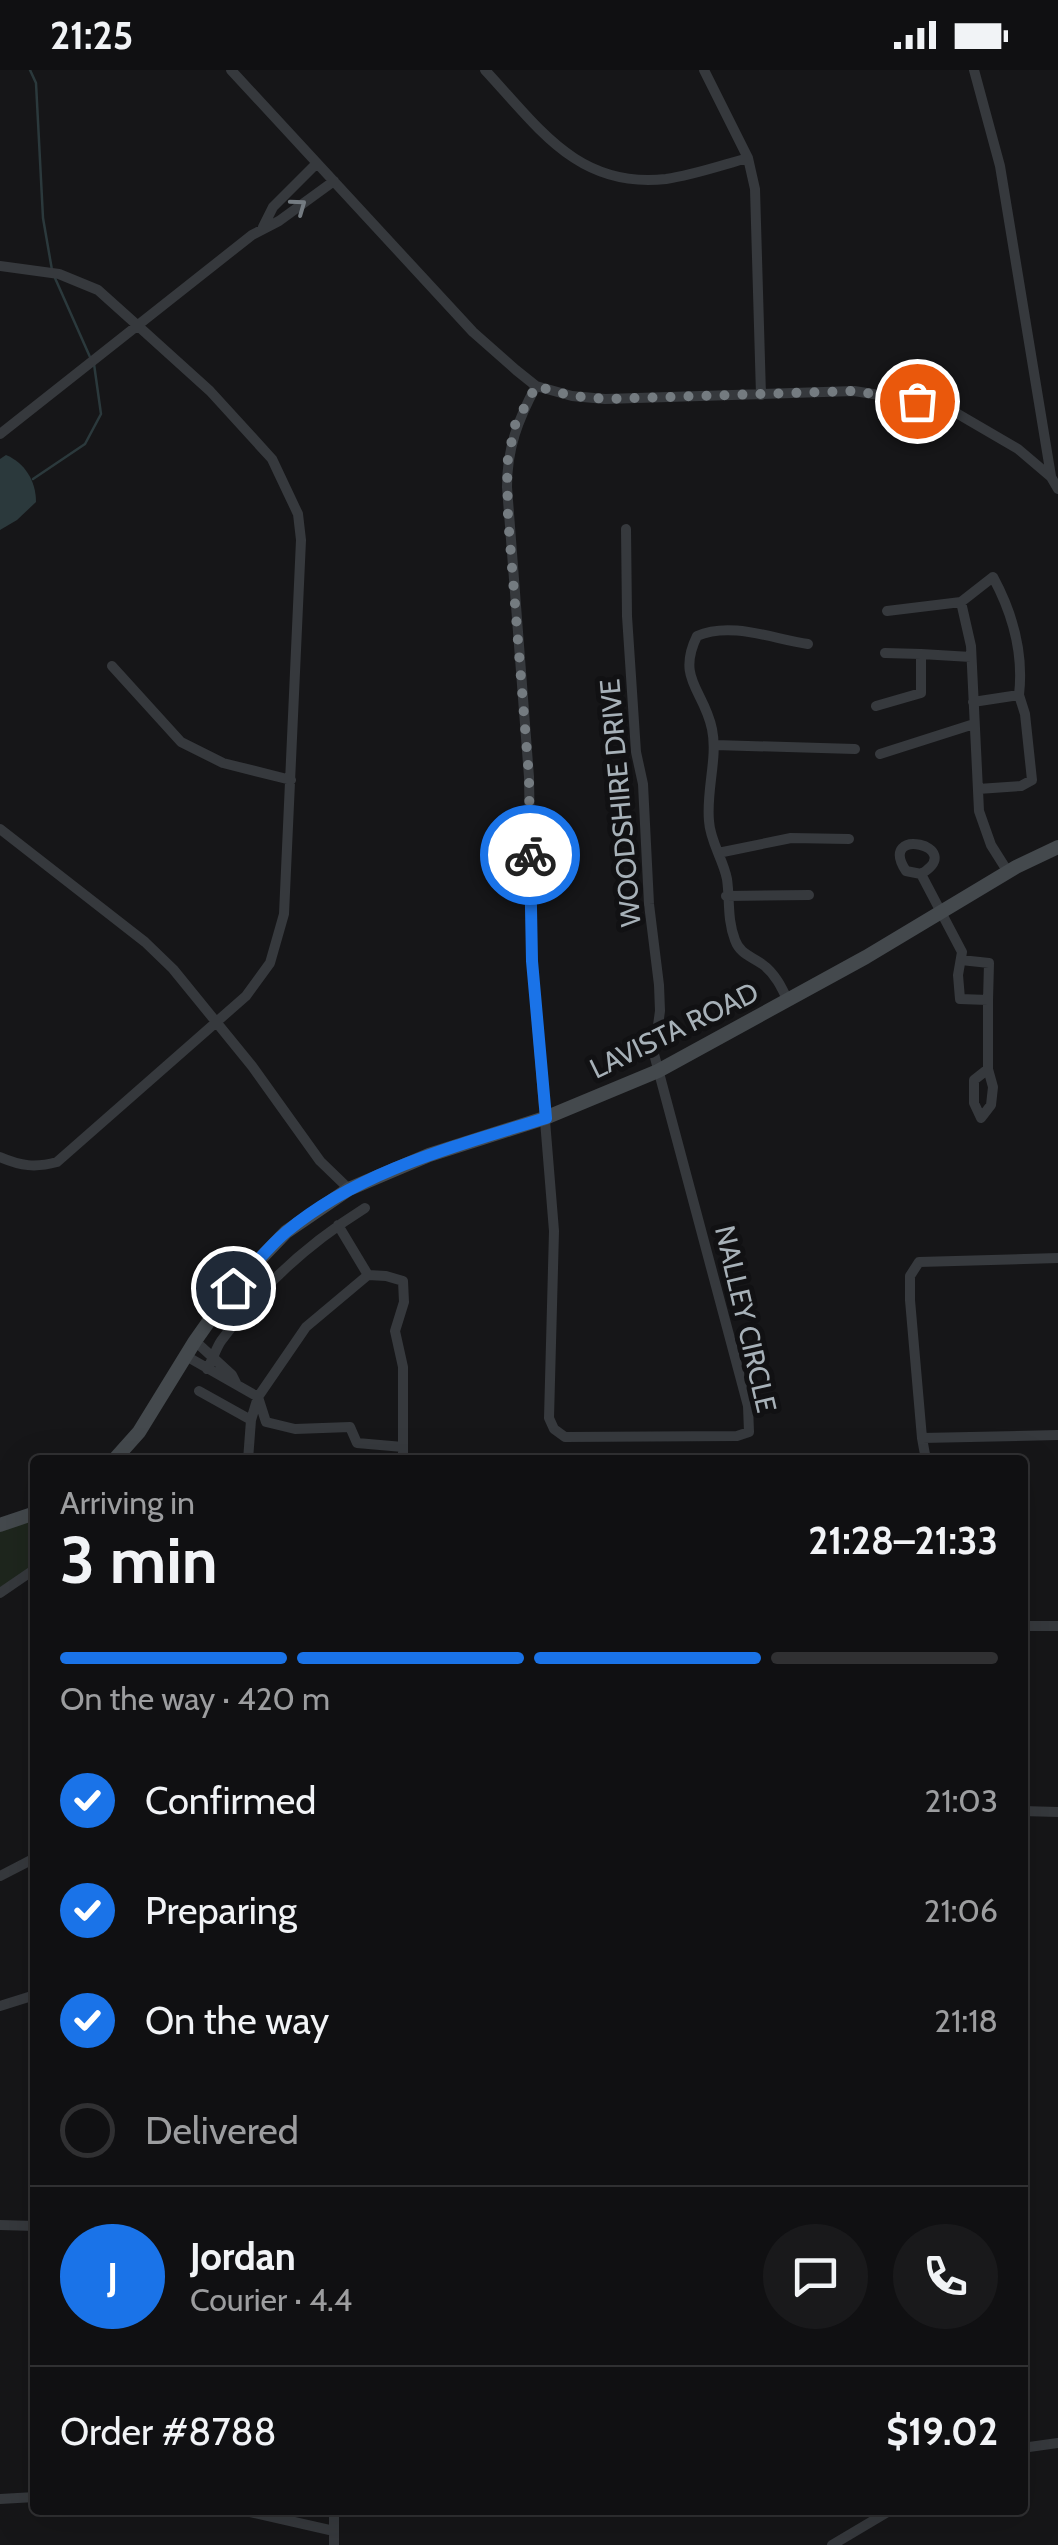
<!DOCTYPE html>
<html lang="en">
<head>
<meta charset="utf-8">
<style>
  :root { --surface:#101012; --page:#19191b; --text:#f1f3f6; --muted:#9c9d9f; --line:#303032; --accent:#1a73e8 }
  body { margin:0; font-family:Cabin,sans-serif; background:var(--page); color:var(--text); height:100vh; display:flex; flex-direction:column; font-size:38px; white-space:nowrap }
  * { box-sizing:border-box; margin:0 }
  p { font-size:32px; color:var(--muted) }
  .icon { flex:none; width:55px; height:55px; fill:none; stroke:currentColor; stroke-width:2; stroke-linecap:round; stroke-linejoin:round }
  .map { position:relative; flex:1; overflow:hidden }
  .sheet { position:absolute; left:30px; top:1385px; width:998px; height:1060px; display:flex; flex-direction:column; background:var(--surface); border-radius:10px; box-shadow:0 10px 40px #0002,0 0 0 2px var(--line) }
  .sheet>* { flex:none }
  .pin { position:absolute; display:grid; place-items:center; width:85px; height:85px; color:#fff; margin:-42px; border:5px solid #fff; border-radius:50%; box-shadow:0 2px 10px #0007 }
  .courier { position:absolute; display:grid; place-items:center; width:100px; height:100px; margin:-50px; border:8px solid #1a73e8; border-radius:50%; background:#fff; color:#222; box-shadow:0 2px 12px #0007 }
  .overview em { font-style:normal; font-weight:800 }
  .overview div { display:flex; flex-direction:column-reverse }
  .overview { display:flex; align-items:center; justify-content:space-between; height:170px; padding:0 30px }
  h1 { font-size:65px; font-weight:800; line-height:75px }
  .bar { display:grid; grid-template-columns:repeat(4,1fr); gap:15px 10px; align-content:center; height:120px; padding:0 30px }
  .bar i { height:12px; border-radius:8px; background:var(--line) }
  .bar .current { background:var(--accent) }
  .bar p { grid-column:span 4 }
  .line { display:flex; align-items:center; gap:25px; padding:0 30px; border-top:2px solid var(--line) }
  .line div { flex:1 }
  .round { display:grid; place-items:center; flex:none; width:105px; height:105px; border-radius:52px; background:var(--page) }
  ol { padding:0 30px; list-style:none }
  li { display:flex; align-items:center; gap:30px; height:110px }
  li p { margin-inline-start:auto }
  li .icon { padding:10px; border-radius:50%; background:var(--accent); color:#fff; stroke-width:4 }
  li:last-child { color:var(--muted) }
  li i { width:55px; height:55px; border:5px solid var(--line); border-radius:50% }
  .status { display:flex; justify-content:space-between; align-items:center; height:70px; padding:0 50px; background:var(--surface); direction:ltr }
  .status svg { height:28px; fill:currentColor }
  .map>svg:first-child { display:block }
</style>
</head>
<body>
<div class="status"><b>21:25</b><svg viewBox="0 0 49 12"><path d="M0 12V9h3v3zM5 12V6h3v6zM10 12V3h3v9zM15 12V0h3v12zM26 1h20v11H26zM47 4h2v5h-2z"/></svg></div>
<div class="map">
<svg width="1058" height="2475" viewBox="0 0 1058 2475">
  <rect width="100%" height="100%" fill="#161618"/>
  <path fill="#1e261d" d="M35 1443V1499L0 1523V1455Z"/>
  <path fill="#2b393c" d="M6 385C25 393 36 411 36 432L17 450 0 460V389Z"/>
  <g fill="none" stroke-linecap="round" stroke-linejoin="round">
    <path stroke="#2b393c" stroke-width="2.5" d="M30 0 36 13 43 148 52 200
      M55 208 90 287
      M33 409 85 374 101 344 94 294"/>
    <path stroke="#36393d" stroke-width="10" d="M231 0 473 262 516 300 536 316 572 326 605 329 854 321 917 331 958 344 1018 379 1051 407 1058 419
      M485 0C539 58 578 119 666 109 694 105 722 95 748 88
      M704 0 748 88 755 119 761 325
      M974 0 1000 96 1051 406
      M263 157 273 137 317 93
      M0 196 59 204 98 220 137 255 210 321 272 389 298 444 301 470 284 844 270 893 246 926 57 1092C35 1098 21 1096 0 1087
      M536 316C518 350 507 378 507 417L529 707 532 891 554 1161 549 1348 554 1359 565 1367 737 1366 749 1362 748 1336 654 984 660 941 659 915 649 834 643 714 636 682 627 546 626 459
      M0 364 252 165 279 151 334 111
      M887 541 961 532
      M885 583 921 584
      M112 596 181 672 223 693 291 710
      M973 632 1019 625C1024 582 1013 544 993 507L961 532 971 576 979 741 991 775 1008 802
      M876 636 921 623V584L971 587
      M715 675 855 679
      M880 684 974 654
      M978 719 1021 716 1032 710 1025 644 1019 625
      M0 759 145 872 173 899 252 996 320 1091 349 1119
      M718 783 791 768 849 769
      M921 804C968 776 876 755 906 801L921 804 962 882 958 905 960 929 988 930V999L993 1017 991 1035 981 1048 974 1033V1010L988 999
      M726 826 809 825
      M961 890 989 893 988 930
      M788 931C782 918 775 903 762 894 751 886 740 884 735 870 727 849 730 830 727 809 723 789 710 771 709 751 706 720 718 688 712 659 704 620 676 609 697 566 731 551 773 569 808 574
      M338 1155 368 1205
      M1058 1188 919 1192 910 1206V1230L922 1368 1058 1365
      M195 1271 232 1305 236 1313
      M186 1286 258 1327 266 1352 295 1359 350 1357 357 1373 403 1377
      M207 1299C213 1290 215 1280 221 1271 260 1217 309 1173 365 1138
      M199 1321 251 1350
      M922 1368 926 1390
      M248 1390 251 1350 258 1327 306 1257 368 1205 386 1206 403 1211 404 1232 395 1261 403 1297V1390
      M0 1523 35 1499
      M1022 1556H1058
      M1022 1741 1058 1742
      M0 1806 35 1788
      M0 1936 35 1925
      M0 2155 35 2156
      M1022 2378 1058 2373
      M0 2429 35 2427
      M241 2440 334 2461
      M334 2440V2475
      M832 2475 891 2440"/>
    <path stroke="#44494d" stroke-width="14" d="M114 1390 139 1362 195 1271 233 1217 286 1162 349 1119 429 1085 545 1048 658 1001 866 887 1016 797 1058 777
      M0 1455 35 1443"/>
  </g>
  <defs><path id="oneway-chevron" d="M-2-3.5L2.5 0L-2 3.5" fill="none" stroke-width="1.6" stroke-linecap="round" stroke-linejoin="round" transform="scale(2.5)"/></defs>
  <use stroke="#747b81" href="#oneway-chevron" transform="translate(299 136) rotate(-36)"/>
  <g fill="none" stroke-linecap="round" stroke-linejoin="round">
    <path stroke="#747b80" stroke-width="10" stroke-dasharray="0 18" d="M530 785 529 707 508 448 507 394 515 355 536 316 572 326 606 329 854 321 917 331"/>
    <path stroke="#1a73e8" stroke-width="12" d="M233 1218C251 1199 267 1178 286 1162 360 1100 456 1076 546 1048L532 891 530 785"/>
  </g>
  <g text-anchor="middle" stroke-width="10" stroke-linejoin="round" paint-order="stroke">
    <g font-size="28" fill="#a7b1b8" stroke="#111113">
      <text transform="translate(620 733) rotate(-95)" y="10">WOODSHIRE DRIVE</text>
      <text transform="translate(674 960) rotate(-26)" y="10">LAVISTA ROAD</text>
      <text transform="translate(746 1249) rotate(77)" y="10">NALLEY CIRCLE</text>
    </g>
  </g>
</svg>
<div class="pin" style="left:917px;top:331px;background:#ea580c"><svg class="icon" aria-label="bag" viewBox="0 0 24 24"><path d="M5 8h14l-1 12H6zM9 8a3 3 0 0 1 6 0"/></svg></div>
<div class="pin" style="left:233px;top:1218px;background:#1f2937"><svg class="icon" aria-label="home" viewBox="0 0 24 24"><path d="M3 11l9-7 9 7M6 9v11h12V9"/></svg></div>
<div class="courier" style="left:530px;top:785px"><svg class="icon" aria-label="bike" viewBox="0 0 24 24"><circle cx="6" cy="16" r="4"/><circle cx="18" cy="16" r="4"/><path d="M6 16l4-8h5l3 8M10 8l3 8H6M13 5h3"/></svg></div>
<section class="sheet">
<div class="overview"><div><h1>3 min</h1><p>Arriving in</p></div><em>21:28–21:33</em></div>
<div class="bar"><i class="current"></i><i class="current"></i><i class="current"></i><i></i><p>On the way · 420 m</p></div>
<ol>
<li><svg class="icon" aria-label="check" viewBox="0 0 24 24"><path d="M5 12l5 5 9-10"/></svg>Confirmed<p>21:03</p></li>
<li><svg class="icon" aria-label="check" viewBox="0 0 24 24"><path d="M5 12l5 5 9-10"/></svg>Preparing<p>21:06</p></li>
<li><svg class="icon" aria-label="check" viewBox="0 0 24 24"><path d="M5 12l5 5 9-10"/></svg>On the way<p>21:18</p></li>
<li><i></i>Delivered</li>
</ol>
<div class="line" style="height:180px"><b class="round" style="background:var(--accent);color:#fff">J</b><div><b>Jordan</b><p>Courier · 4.4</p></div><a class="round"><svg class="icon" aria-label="chat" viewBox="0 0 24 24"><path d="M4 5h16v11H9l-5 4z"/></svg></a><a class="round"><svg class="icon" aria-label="phone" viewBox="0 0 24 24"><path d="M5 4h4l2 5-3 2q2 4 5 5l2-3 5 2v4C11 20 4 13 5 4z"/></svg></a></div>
<div class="line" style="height:130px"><div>Order #8788</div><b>$19.02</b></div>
</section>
</div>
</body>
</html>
